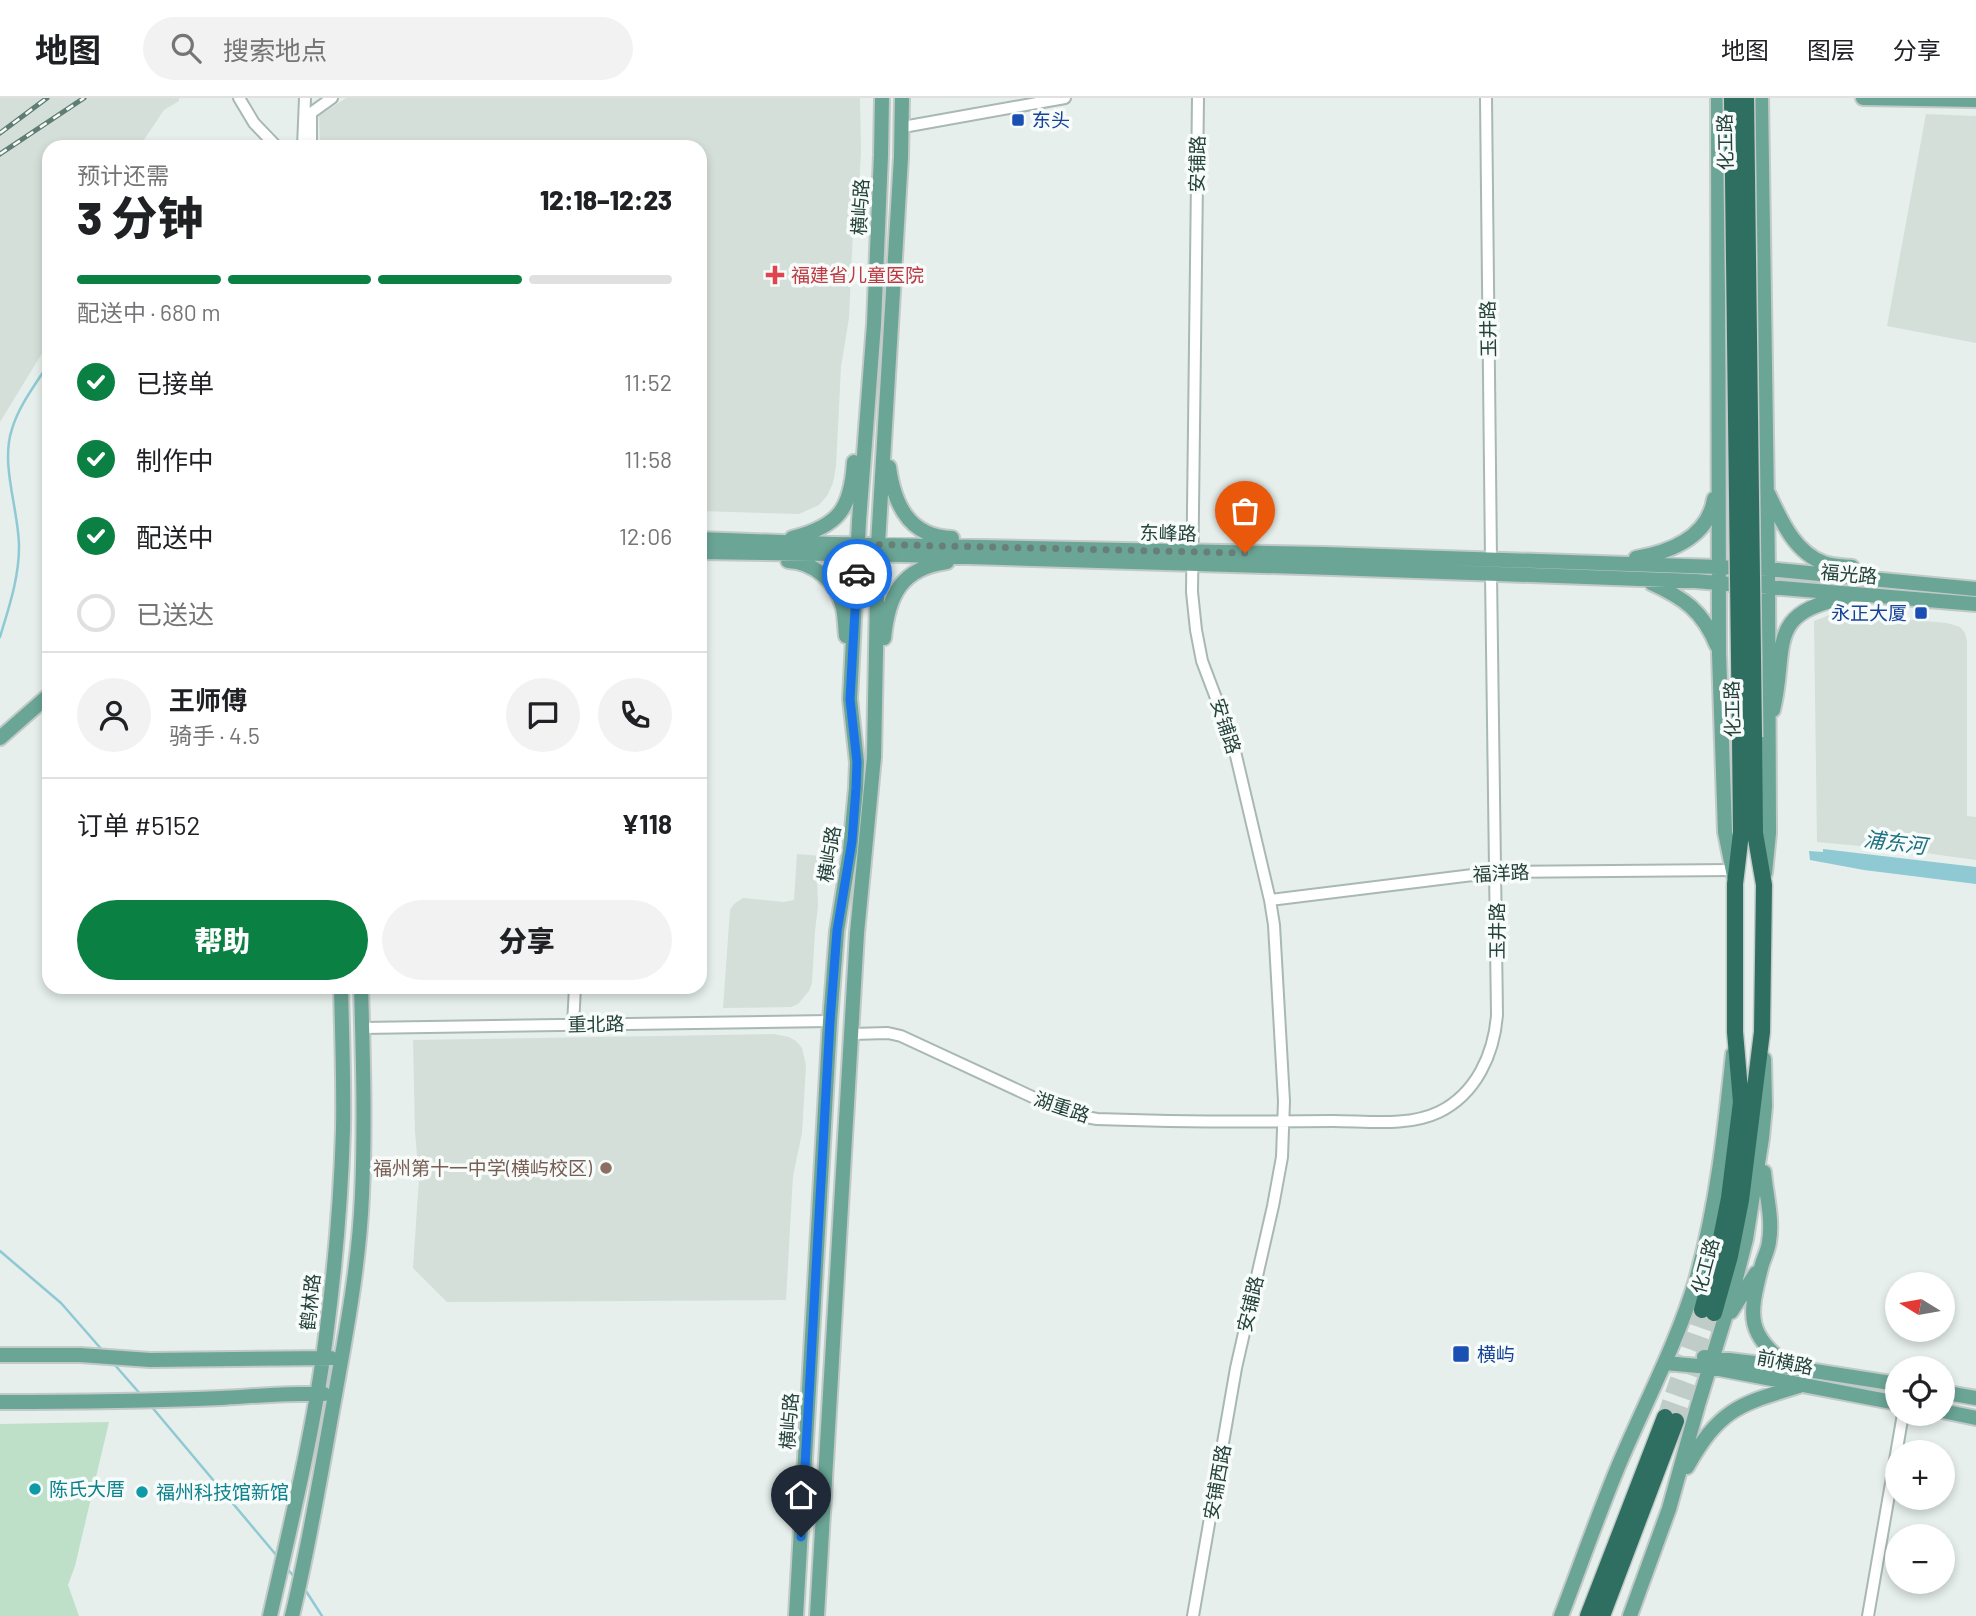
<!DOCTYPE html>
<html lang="zh">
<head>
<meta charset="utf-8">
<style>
  :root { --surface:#fff; --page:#f2f2f2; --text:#202124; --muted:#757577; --line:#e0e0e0; --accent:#0b8043 }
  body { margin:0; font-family:Barlow,"Noto Sans SC",sans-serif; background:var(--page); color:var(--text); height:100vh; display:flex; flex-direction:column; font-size:26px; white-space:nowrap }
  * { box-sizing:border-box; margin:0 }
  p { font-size:23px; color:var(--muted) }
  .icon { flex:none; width:38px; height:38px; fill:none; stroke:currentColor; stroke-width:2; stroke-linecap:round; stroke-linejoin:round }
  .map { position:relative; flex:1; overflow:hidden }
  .drawer { position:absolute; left:42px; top:42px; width:665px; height:854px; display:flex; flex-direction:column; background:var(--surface); border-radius:21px; box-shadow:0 4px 10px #0003 }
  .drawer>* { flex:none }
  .needle { width:46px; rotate:281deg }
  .controls { position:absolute; left:1885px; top:1174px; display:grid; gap:14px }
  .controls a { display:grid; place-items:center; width:70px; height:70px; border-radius:50%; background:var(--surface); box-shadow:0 4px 10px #0003; font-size:35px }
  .pin { position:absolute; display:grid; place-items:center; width:60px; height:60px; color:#fff; margin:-72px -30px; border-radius:50% 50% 50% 0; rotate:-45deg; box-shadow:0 0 7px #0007 }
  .pin .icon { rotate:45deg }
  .courier { position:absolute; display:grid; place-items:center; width:70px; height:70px; margin:-35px; border:5px solid #1a73e8; border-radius:50%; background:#fff; color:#222; box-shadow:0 2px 9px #0007 }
  .headline em { font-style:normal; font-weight:800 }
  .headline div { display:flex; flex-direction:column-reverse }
  .headline { display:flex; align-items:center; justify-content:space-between; height:119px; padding:0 35px }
  h1 { font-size:46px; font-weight:800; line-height:52px }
  .bar { display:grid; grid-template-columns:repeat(4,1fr); gap:10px 7px; align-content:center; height:84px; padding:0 35px }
  .bar i { height:9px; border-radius:5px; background:var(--line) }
  .bar .selected { background:var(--accent) }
  .bar p { grid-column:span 4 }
  .line { display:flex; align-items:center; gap:18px; padding:0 35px; border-top:2px solid var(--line) }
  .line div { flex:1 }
  .round { display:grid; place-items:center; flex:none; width:74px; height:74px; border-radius:37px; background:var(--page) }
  ol { padding:0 35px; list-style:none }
  li { display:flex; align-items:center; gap:21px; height:77px }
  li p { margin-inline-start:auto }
  li .icon { padding:7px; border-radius:50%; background:var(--accent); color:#fff; stroke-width:4 }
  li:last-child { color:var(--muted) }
  li i { width:38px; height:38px; border:4px solid var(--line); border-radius:50% }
  .primary-button { display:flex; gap:14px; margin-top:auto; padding:14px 35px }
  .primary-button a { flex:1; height:80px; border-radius:42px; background:var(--accent); color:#fff; font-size:28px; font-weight:800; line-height:80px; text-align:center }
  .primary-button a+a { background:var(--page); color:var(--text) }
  header { display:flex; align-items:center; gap:42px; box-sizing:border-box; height:98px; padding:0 35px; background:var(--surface); border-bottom:2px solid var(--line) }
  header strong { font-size:33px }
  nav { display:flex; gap:38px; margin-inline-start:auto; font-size:24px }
  .search { width:490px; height:63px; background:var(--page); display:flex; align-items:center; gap:18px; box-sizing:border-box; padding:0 24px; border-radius:38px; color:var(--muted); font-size:26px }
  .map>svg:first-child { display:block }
</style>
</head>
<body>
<header>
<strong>地图</strong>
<div class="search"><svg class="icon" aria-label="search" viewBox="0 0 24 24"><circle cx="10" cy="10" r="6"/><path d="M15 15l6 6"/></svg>搜索地点</div>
<nav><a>地图</a><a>图层</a><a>分享</a></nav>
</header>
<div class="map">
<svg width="1976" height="1518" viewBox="0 0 1976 1518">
  <rect width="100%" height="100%" fill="#e6efeb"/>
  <path fill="#d4dfda" d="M0 0H179V3L164 12 139 49H49V244L0 324Z
    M346 0H860L861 53 857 131 853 134 849 220 841 269 836 368 833 385 827 398 819 407 799 416 700 413V49H320L319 18Z
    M1926 16 1976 18V245L1887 228Z
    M1835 515 1947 525 1960 529 1965 535 1967 543V718L1976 719V762L1903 752 1817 744 1814 523Z
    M797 756 822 758 817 781 818 808 815 833 812 885 809 893 798 906 791 909 723 910 730 812 734 806 743 800 784 804 794 802Z
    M774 936 789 939 796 943 802 950 806 967 802 1035 793 1078 786 1202 447 1204 413 1170 419 1080 415 1034 413 942Z"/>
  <path fill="#bfe0c8" d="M109 1324 75 1468 68 1487 79 1518H0V1326Z"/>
  <path fill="#8ec9d4" d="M1823 751 1976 769V786L1864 772 1810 762 1809 753 1823 754Z"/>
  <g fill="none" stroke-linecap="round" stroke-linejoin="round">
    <path stroke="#8ec9d4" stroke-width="2.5" d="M0 539C9 509 19 480 19 449 19 412 0 367 12 331 19 307 36 286 49 265
      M0 1153 61 1205 103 1253
      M114 1266 142 1298
      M151 1308 277 1458
      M286 1469 295 1480
      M304 1490 322 1518"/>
    <path stroke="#bfccc8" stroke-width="16" stroke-dasharray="16 8" stroke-linecap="butt" d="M1665 1319 1702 1212
      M1676 1323 1714 1215"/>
    <g stroke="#a8b8b2" stroke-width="14">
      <path id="minor" d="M239 0 254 25 277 49
        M1486 0 1491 462
        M903 29 1065 0
        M303 49 305 0
        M311 49V15L332 0
        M1270 802 1497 774 1732 772
        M573 927 575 889
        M362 930 830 923
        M852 936 888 935 901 938 1054 1009 1080 1018 1097 1021C1176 1024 1254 1024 1333 1023 1367 1023 1408 1029 1439 1014 1476 996 1494 956 1497 917L1491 476
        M1193 1518 1236 1270 1273 1108 1282 1059 1284 1003 1274 827 1270 802 1233 645 1202 563 1196 532 1192 494 1198 0
        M1868 1518 1903 1316"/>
    </g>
    <g stroke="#c2cac8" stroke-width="18">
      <path id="major" d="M1718 0 1719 555 1725 734 1734 778
        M1761 0 1768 471 1769 735 1765 775
        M1863 0 1976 2
        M889 369C894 406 909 439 952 440
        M1768 395C1781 422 1794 454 1824 465 1832 468 1842 468 1852 469
        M792 440C839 428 851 411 854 364
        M700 441 833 446 1324 456 1718 469 1768 471 1976 491
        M700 454 904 457 1333 470 1695 483 1976 506
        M1636 460C1670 454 1708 440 1714 401
        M788 463C814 464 837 484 843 510 845 519 845 529 846 538
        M1651 485C1684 500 1703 513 1717 548
        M884 540C888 498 901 470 947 464
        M1773 612C1788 552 1764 514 1845 500
        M0 640 49 597
        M1764 1074C1766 1097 1773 1121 1769 1144 1768 1153 1763 1161 1761 1170 1748 1221 1747 1235 1789 1269
        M1731 1214 1756 1175
        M0 1257H80L150 1262 331 1260
        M1704 1259 1789 1269 1897 1286
        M1665 1265 1709 1269 1897 1305
        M1942 1294 1976 1300
        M0 1304C74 1304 148 1303 221 1300 256 1298 289 1295 324 1296
        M1942 1313 1976 1320
        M1687 1369C1720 1311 1737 1307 1799 1288
        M270 1518C291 1425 314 1332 326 1238 335 1170 341 1101 343 1032 344 984 342 937 341 889
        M292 1518C308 1452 319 1386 331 1319 344 1246 359 1171 362 1097 365 1028 363 958 361 889
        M796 1518 830 923 837 833 850 753 856 690 857 664 850 601 859 423 874 226 881 57 882 0
        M817 1518 857 835 874 659 878 446 901 59 902 0
        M1561 1518C1581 1466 1599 1414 1620 1364 1646 1303 1677 1245 1696 1182 1717 1108 1725 1032 1733 956
        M1630 1518 1669 1411 1698 1307 1731 1200 1746 1141 1762 1040 1765 1008 1764 961"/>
    </g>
    <g stroke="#c2cac8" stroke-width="19">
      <path id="highway" d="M1702 1212 1718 1155 1729 1100 1741 1004 1735 934V786L1741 735 1740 639
        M1714 1215 1730 1158 1741 1102 1762 934 1764 787 1755 735 1754 639
        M1588 1518 1665 1319
        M1602 1518 1676 1323"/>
    </g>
    <use href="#minor" stroke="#fff" stroke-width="10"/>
    <use href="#major" stroke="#6aa596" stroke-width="14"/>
    <use href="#highway" stroke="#2f6f62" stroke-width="16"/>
    <g stroke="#5f7d75" stroke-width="5">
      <path id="rail" d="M0 35 47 0
        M0 56 84 0"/>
    </g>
    <use href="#rail" stroke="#f7fbf9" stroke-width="2.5" stroke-dasharray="8" stroke-linecap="butt"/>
    <g stroke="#c2cac8" stroke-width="19" stroke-linecap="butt">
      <path id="highway-bridge" d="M1732 0 1740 639
        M1746 0 1754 639"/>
    </g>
    <use href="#highway-bridge" stroke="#2f6f62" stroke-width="16"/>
  </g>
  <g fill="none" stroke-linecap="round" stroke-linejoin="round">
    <path stroke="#687f78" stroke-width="7" stroke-dasharray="0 12.6" d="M857 476 859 446 1245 455"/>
    <path stroke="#1a73e8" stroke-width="9" d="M801 1439 830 923 837 833 852 743 856 690 857 664 850 601 857 476"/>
  </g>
  <g fill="#1a4fb4" stroke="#f7fbf9" stroke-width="2.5">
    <rect x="1011" y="15" width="14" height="14" rx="3.5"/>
    <rect x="1914" y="508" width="14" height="14" rx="3.5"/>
    <rect x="1452" y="1247" width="18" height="18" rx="3.5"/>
  </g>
  <path fill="#e0444e" stroke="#f7fbf9" stroke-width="2.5" d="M771.5 166.5h7v7h7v7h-7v7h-7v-7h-7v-7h7z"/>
  <circle fill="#8d6e63" stroke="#f7fbf9" stroke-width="2.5" cx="606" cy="1070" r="7"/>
  <g fill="#0f9aa8" stroke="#f7fbf9" stroke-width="2.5">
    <circle cx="35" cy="1391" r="7"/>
    <circle cx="142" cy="1394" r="7"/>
  </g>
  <g text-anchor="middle" stroke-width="7" stroke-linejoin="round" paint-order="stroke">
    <g font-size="19" fill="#164399" stroke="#f7fbf9" text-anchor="start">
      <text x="1032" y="29">东头</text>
      <text x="1907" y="522" text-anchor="end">永正大厦</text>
      <text x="1477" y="1263">横屿</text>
    </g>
    <g font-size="19" fill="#24423a" stroke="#f7fbf9">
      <text transform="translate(1725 44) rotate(-91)" y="7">化工路</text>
      <text transform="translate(1197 66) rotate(-89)" y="7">安铺路</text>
      <text transform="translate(860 109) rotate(-87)" y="7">横屿路</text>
      <text transform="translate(1488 231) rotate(-91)" y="7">玉井路</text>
      <text transform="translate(1168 435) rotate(1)" y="7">东峰路</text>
      <text transform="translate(1849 476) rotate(5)" y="7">福光路</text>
      <text transform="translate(1732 611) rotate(-91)" y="7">化工路</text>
      <text transform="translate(1226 628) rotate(72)" y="7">安铺路</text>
      <text transform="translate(829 756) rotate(-81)" y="7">横屿路</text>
      <text transform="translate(1501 775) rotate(-3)" y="7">福洋路</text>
      <text transform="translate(1497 833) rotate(-90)" y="7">玉井路</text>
      <text transform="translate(596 926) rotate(-1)" y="7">重北路</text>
      <text transform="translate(1062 1009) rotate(19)" y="7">湖重路</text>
      <text transform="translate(1705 1168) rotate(-75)" y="7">化工路</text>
      <text transform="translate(310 1204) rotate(-84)" y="7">鹤林路</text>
      <text transform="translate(1250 1206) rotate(-77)" y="7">安铺路</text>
      <text transform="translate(1785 1264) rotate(11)" y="7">前横路</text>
      <text transform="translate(789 1323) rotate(-86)" y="7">横屿路</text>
      <text transform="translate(1217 1384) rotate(-80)" y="7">安铺西路</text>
    </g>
    <g font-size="19" fill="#be3a42" stroke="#f7fbf9" text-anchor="start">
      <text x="791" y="184">福建省儿童医院</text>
    </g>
    <g font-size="19" fill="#785e54" stroke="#f7fbf9" text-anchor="end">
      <text x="592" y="1077">福州第十一中学(横屿校区)</text>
    </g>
    <g font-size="19" fill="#0d838f" stroke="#f7fbf9" text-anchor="start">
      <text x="49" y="1398">陈氏大厝</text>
      <text x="156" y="1401">福州科技馆新馆</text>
    </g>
    <g font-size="21" font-style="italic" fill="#1c6f80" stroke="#f7fbf9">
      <text transform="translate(1895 745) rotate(7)" y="7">浦东河</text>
    </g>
  </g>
</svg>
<div class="controls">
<a><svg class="needle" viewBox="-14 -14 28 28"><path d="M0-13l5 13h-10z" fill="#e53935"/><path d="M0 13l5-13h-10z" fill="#757577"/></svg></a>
<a><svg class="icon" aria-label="locate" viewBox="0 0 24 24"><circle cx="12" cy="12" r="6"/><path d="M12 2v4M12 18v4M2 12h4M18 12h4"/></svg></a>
<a>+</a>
<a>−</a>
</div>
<div class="pin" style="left:1245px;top:455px;background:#ea580c"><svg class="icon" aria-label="bag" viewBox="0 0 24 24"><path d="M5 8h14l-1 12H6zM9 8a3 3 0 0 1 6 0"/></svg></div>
<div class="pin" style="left:801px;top:1439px;background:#1f2937"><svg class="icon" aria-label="home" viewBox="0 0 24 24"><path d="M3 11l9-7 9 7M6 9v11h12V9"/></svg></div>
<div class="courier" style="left:857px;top:476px"><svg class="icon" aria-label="car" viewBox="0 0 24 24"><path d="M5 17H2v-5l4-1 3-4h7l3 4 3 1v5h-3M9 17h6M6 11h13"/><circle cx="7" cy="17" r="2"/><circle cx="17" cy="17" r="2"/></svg></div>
<section class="drawer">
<div class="headline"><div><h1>3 分钟</h1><p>预计还需</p></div><em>12:18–12:23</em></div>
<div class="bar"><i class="selected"></i><i class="selected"></i><i class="selected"></i><i></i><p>配送中 · 680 m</p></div>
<ol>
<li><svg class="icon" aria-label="check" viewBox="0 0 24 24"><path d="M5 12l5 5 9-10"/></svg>已接单<p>11:52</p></li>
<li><svg class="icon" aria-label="check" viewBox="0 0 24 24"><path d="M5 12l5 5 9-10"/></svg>制作中<p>11:58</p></li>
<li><svg class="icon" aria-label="check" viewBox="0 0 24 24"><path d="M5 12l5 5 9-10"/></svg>配送中<p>12:06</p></li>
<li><i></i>已送达</li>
</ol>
<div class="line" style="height:126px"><a class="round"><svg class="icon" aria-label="person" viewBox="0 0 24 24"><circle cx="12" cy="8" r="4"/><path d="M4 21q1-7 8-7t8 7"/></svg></a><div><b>王师傅</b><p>骑手 · 4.5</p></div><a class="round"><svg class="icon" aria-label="chat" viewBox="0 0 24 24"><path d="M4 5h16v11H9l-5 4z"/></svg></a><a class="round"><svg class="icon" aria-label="phone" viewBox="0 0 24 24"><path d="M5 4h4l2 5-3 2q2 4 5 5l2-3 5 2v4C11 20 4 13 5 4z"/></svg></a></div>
<div class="line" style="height:91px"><div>订单 #5152</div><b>¥118</b></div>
<div class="primary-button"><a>帮助</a><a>分享</a></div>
</section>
</div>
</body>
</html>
